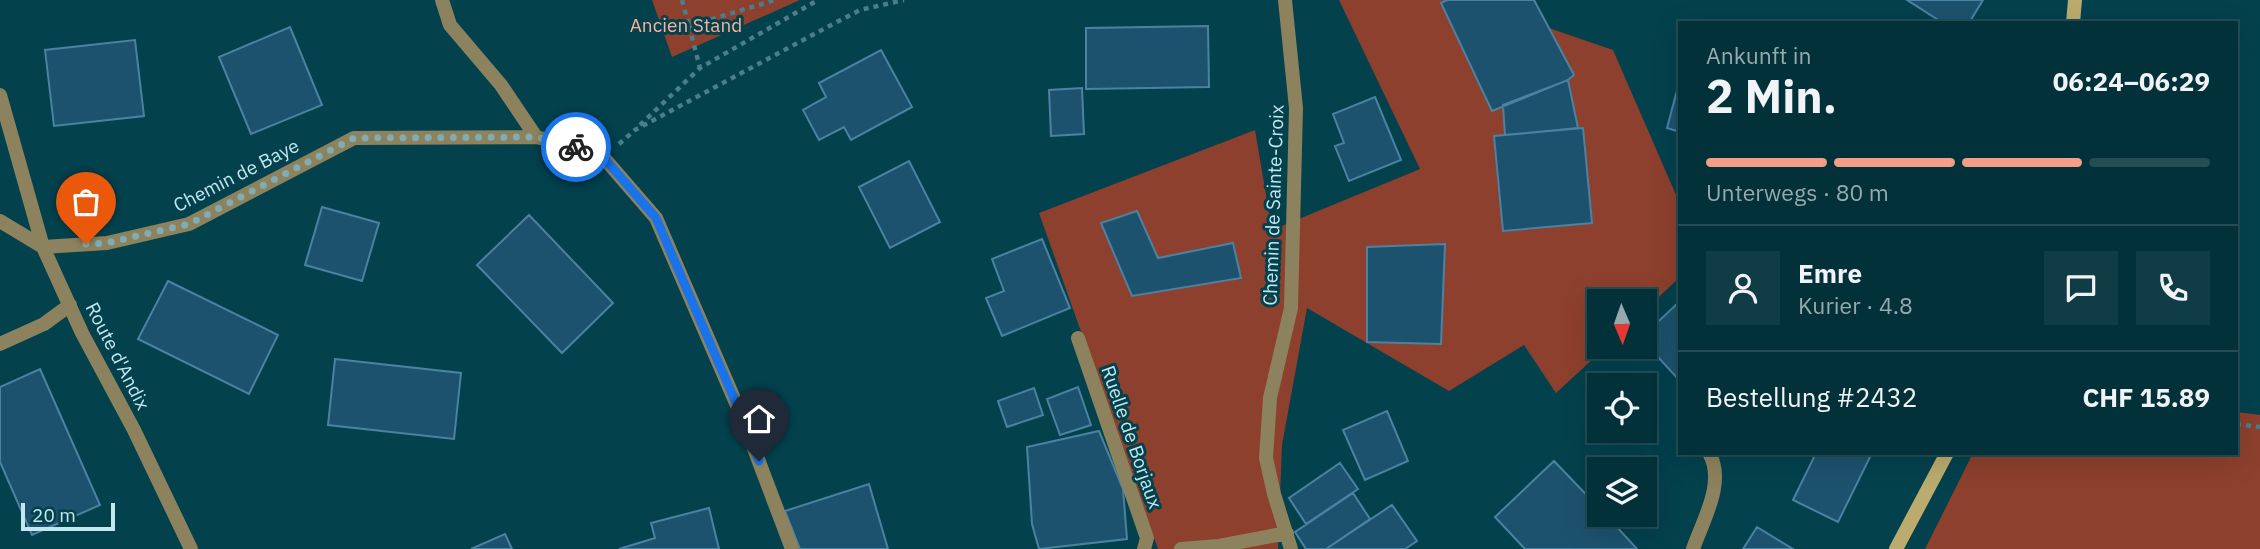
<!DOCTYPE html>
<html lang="de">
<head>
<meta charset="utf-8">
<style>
  :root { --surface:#02313a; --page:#103d45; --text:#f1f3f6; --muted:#96a9af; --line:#234c54; --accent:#f49e88 }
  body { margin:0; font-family:"IBM Plex Sans",sans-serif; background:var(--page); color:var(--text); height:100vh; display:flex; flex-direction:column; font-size:26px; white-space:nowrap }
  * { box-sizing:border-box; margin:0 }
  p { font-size:23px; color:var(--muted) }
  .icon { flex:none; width:38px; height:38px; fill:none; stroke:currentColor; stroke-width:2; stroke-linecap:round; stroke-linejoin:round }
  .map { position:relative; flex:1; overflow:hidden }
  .side { position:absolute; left:1678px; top:21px; width:560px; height:434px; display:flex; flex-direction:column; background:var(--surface); border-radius:0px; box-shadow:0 7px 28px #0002,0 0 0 2px var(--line) }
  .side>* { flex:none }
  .needle { width:46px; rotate:178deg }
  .buttons { position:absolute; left:1587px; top:289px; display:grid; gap:14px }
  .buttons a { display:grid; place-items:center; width:70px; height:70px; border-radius:0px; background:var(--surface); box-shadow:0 7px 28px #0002,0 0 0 2px var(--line); font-size:35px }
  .scale { position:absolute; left:21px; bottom:18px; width:94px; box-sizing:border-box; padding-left:7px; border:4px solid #c4e6ef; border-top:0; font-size:19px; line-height:24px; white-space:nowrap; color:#c4e6ef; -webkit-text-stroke:5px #03414d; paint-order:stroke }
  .pin { position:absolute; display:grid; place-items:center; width:60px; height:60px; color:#fff; margin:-72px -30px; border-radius:50% 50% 50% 0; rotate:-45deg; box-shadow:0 0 7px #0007 }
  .pin .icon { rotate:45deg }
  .courier { position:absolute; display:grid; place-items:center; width:70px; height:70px; margin:-35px; border:5px solid #1a73e8; border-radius:50%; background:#fff; color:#222; box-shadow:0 2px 9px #0007 }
  .headline em { font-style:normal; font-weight:800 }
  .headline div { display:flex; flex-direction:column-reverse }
  .headline { display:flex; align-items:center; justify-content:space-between; height:119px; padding:0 28px }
  h1 { font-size:46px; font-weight:800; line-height:52px }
  .bar { display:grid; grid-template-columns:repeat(4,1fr); gap:10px 7px; align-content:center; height:84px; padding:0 28px }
  .bar i { height:9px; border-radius:5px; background:var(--line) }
  .bar .current { background:var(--accent) }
  .bar p { grid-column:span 4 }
  .line { display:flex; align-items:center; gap:18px; padding:0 28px; border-top:2px solid var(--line) }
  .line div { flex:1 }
  .round { display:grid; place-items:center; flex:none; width:74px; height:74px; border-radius:0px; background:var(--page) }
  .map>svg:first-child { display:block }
</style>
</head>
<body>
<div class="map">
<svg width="2260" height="549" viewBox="0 0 2260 549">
  <rect width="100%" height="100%" fill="#03414d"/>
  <path fill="#8d402d" d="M652 0H800L672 57Z
    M1339 0H1506L1517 17 1613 50 1680 204V277L1645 310V301H1600V346L1606 347 1556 393 1524 345 1449 391 1307 308 1282 445 1278 549H1158L1039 213 1255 130 1272 230 1420 169Z
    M2237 412 2260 415V549H1925L1973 453H2236Z"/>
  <path fill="#1d526e" stroke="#4c82a1" stroke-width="2" d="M1447 0H1534L1574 75 1568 80 1492 111 1441 3Z
    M1907 0H1983L1969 23H1943Z
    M1208 26 1209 87 1086 89V28Z
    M290 27 322 105 251 134 219 57Z
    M135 40 144 116 54 126 45 50Z
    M881 50 912 107 851 140 844 127 819 140 803 110 826 97 819 83Z
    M1680 79V132L1667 128Z
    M1568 80 1578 128 1505 135 1503 105Z
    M1082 88 1084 134 1051 136 1049 90Z
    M1375 97 1401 160 1349 181 1335 146 1344 143 1333 114Z
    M1583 128 1592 223 1503 231 1494 136Z
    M909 161 940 222 890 248 859 187Z
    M322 207 379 223 362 281 305 265Z
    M1137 211 1158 258 1233 243 1241 278 1132 296 1101 223Z
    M529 215 613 303 562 353 477 265Z
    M1042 239 1070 308 1002 336 986 298 1004 291 992 259Z
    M1445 244 1441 344 1367 342V247Z
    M168 281 278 335 249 394 138 339Z
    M1680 301V381L1645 343V334Z
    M335 359 461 373 454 439 328 425Z
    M40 369 100 505 32 535 0 462V387Z
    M1078 387 1091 425 1060 435 1047 399Z
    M1034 388 1043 415 1007 427 998 401Z
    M1387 411 1408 461 1365 480 1343 430Z
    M1099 431 1123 489 1127 539 1039 549 1032 524 1027 447Z
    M1816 453H1872L1838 522 1793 500Z
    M1554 461 1600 509V514H1605L1637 549H1525L1495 517Z
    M1340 463 1358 489 1306 524 1289 498Z
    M869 484 888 549H800L785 511Z
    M1353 493 1370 519 1326 549H1306L1295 532Z
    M1392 505 1417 541 1405 549H1326Z
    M709 508 719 549H619L655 538 651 523Z
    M1757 527 1793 549H1743Z
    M505 534 512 549H471Z"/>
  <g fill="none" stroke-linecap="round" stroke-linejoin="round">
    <path stroke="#4a7e89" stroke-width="4.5" stroke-dasharray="5 5" stroke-linecap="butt" d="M682 0 689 26 775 0
      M689 26 700 68
      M640 125 700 68 818 0
      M619 144 635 130 833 24 860 10 904 0
      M2236 424 2260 427"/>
    <path stroke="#8c825d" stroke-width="14" d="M442 0 450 25 501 85 536 137
      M1285 0 1296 108 1291 308 1270 398 1266 458 1274 494 1291 549
      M0 95 43 247 82 333 134 430 191 549
      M0 221 43 247 107 243 189 224 354 138 536 137 570 145 604 158 656 218 742 417 792 549
      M1078 338 1147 538 1144 549
      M0 344 44 324 70 305
      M1181 549 1219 546 1287 533
      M1693 549C1703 520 1726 482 1709 453"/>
    <path stroke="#bbab6e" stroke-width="14" d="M2073 23 2075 0
      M1896 549 1947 453"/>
  </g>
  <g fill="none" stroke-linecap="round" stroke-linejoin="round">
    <path stroke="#80acb6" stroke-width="7" stroke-dasharray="0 12.6" d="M86 244 107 243 189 224 354 138 537 137 576 147"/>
    <path stroke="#1a73e8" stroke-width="9" d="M576 147 604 158 656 218 742 417 759 461"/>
  </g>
  <g text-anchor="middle" stroke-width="6" stroke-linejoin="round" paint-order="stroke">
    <g font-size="19" fill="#fab19e" stroke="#03414d">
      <text x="686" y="32">Ancien Stand</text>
    </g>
    <g font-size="19" fill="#c4e6ef" stroke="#03414d">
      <text transform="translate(236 175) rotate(-27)" y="7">Chemin de Baye</text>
      <text transform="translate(1273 205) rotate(-88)" y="7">Chemin de Sainte-Croix</text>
      <text transform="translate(118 356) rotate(63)" y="7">Route d'Andix</text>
      <text transform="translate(1132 437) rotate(71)" y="7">Ruelle de Borjaux</text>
    </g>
  </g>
</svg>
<div class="buttons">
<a><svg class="needle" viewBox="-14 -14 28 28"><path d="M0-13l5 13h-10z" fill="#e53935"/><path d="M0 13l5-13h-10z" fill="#96a9af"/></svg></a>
<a><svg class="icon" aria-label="locate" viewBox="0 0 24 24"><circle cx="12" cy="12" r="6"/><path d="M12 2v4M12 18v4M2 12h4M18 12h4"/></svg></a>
<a><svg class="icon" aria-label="layers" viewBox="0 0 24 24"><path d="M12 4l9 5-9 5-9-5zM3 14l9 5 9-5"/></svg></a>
</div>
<div class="scale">20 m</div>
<div class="pin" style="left:86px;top:244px;background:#ea580c"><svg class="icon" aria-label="bag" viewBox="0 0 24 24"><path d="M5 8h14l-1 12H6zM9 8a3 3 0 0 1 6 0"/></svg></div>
<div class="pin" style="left:759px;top:461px;background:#1f2937"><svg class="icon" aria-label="home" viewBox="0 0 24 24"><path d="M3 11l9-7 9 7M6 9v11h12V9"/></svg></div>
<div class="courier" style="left:576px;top:147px"><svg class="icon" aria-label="bike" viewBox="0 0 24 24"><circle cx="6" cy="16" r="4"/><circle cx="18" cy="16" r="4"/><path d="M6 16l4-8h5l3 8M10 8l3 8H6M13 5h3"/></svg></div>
<section class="side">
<div class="headline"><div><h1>2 Min.</h1><p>Ankunft in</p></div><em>06:24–06:29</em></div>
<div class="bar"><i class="current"></i><i class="current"></i><i class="current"></i><i></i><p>Unterwegs · 80 m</p></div>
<div class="line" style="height:126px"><a class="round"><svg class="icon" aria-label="person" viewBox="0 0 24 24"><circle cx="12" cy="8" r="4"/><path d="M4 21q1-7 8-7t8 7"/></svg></a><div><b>Emre</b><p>Kurier · 4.8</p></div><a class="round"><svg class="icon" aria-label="chat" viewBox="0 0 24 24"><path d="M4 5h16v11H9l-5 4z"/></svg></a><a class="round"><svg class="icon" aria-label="phone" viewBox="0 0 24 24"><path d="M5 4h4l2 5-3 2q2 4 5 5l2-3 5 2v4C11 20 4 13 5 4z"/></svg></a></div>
<div class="line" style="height:91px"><div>Bestellung #2432</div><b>CHF 15.89</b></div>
</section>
</div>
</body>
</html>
